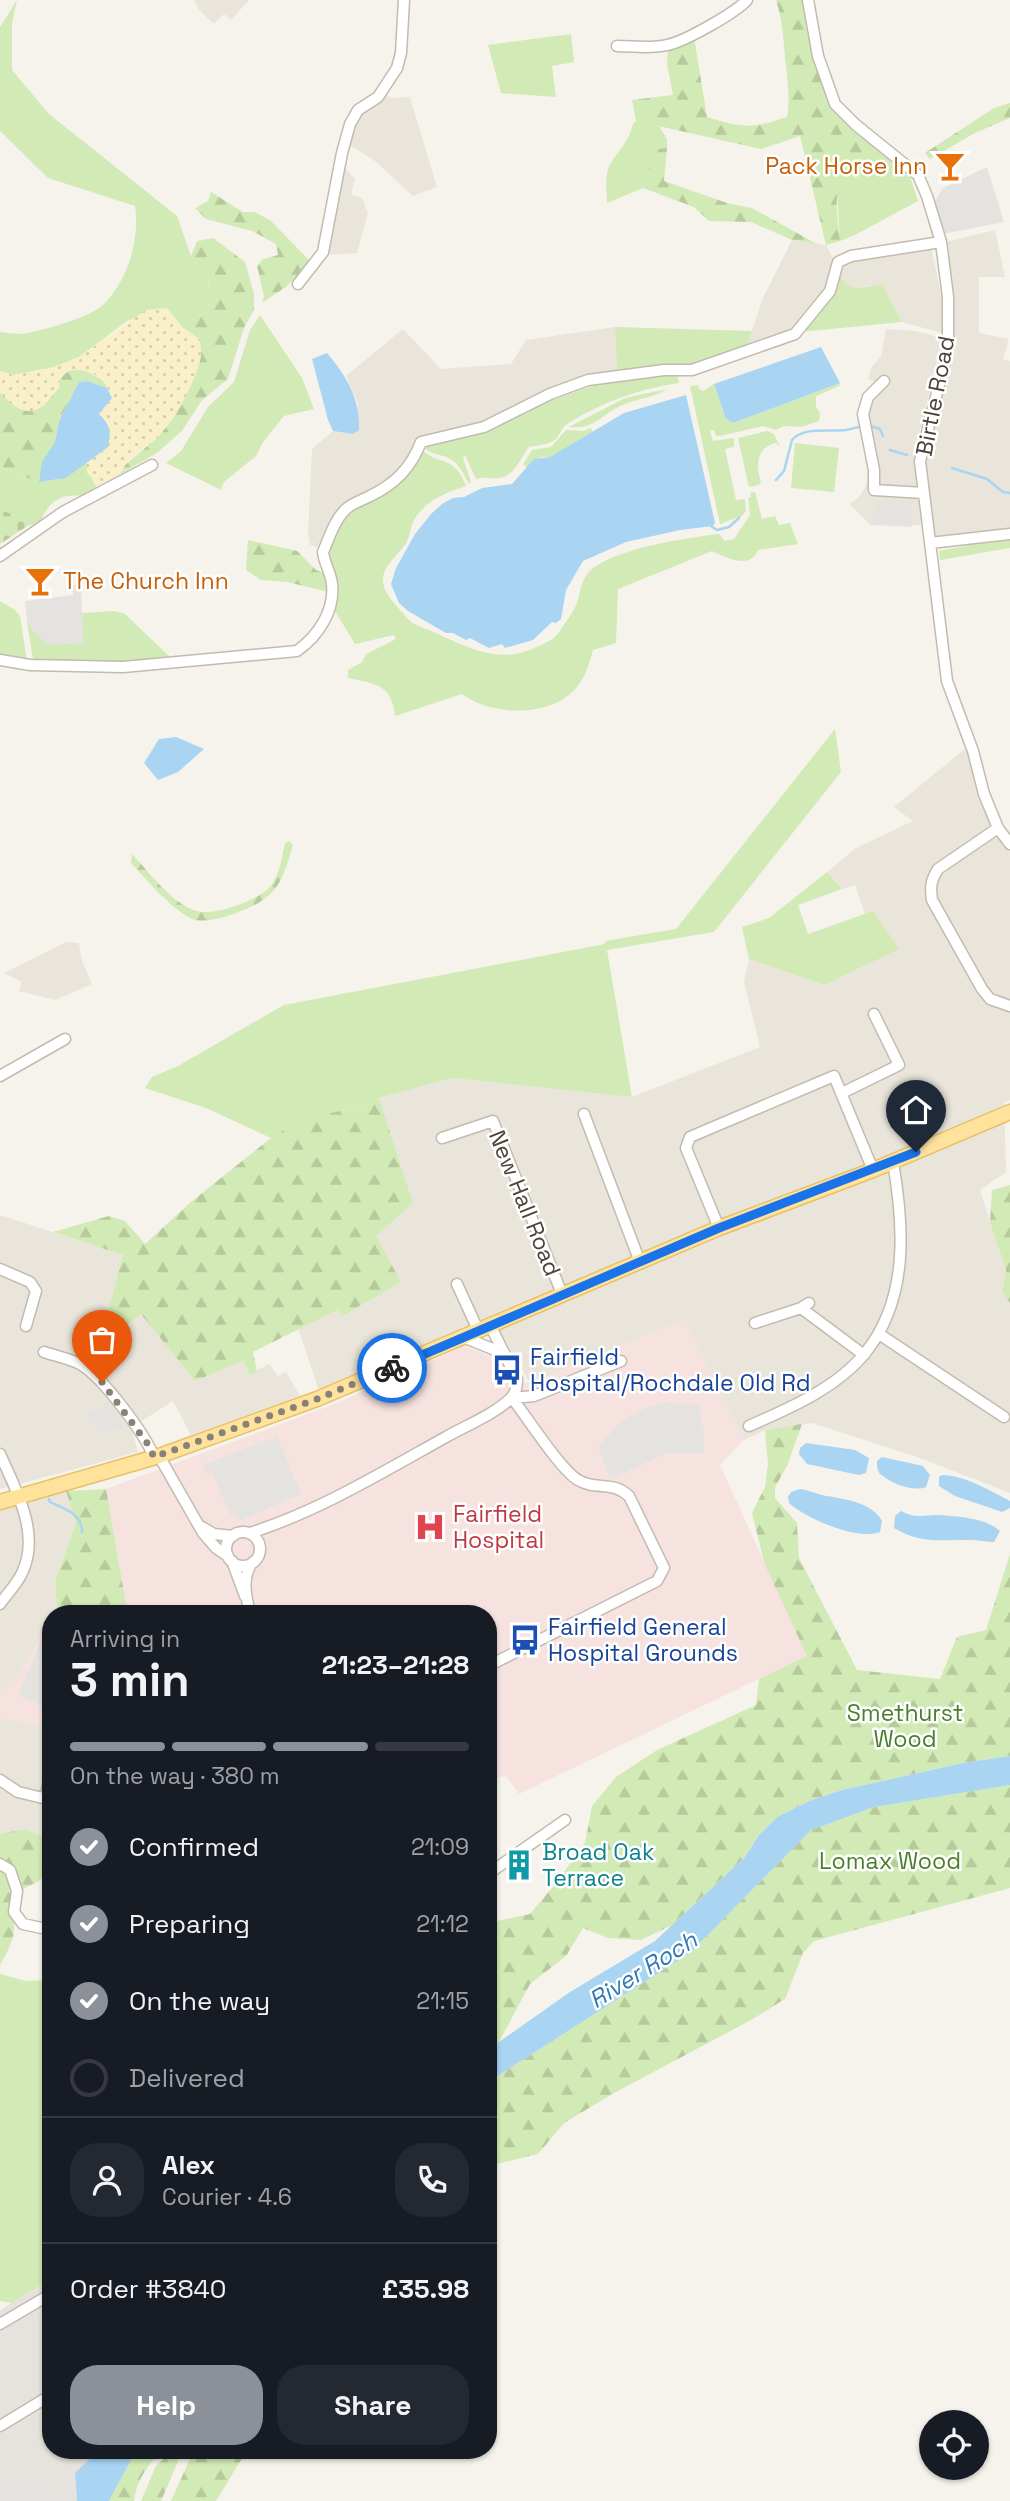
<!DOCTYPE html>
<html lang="en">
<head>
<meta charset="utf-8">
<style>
  :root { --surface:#171b24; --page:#242831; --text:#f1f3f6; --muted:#9ea1a6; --line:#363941; --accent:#8c9099 }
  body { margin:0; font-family:"Space Grotesk",sans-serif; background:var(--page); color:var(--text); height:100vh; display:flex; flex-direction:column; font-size:26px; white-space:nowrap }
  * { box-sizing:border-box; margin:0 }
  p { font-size:23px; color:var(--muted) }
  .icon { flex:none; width:38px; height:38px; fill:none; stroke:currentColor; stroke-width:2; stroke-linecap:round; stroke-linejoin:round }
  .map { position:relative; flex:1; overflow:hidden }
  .drawer { position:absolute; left:42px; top:1605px; width:455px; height:854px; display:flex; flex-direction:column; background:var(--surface); border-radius:28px; box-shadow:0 2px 5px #0004 }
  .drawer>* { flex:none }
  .buttons { position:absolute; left:919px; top:2410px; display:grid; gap:14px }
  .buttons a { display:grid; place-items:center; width:70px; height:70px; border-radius:50%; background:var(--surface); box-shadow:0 2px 5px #0004; font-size:35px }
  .pin { position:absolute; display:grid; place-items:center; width:60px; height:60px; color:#fff; margin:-72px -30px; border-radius:50% 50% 50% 0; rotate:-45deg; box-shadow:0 0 7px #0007 }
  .pin .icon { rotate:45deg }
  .courier { position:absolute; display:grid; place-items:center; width:70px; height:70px; margin:-35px; border:5px solid #1a73e8; border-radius:50%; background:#fff; color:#222; box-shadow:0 2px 9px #0007 }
  .summary em { font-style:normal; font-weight:600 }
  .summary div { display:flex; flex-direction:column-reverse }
  .summary { display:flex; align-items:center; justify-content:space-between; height:119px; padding:0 28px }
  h1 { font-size:46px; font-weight:600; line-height:52px }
  .bar { display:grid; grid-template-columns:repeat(4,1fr); gap:10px 7px; align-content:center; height:84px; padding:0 28px }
  .bar i { height:9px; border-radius:5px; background:var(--line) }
  .bar .on { background:var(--accent) }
  .bar p { grid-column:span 4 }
  .line { display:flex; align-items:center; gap:18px; padding:0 28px; border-top:2px solid var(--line) }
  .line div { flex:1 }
  .round { display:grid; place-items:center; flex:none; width:74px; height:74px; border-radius:28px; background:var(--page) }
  ol { padding:0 28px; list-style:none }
  li { display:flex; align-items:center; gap:21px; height:77px }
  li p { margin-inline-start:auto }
  li .icon { padding:7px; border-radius:50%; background:var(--accent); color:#fff; stroke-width:4 }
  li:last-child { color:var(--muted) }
  li i { width:38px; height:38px; border:4px solid var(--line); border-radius:50% }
  .cta { display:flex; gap:14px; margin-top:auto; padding:14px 28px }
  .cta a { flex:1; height:80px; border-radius:28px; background:var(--accent); color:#fff; font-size:28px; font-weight:600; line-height:80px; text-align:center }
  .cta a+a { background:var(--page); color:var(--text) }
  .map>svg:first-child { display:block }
</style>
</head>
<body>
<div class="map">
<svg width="1010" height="2501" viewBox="0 0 1010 2501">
  <defs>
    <pattern id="forest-firs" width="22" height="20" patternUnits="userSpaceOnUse" patternTransform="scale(1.75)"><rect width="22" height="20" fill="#d2eab5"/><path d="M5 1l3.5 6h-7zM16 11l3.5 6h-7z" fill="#b6ca9c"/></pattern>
    <pattern id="sand-dots" width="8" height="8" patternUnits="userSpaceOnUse" patternTransform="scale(1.75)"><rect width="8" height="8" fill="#f9efc9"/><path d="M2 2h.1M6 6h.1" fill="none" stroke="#d7cead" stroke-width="1.8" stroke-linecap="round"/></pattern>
    <pattern id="cemetery-stones" width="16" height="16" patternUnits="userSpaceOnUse" patternTransform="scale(1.75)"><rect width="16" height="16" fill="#d2eab5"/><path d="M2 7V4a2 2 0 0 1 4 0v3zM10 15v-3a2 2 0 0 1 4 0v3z" fill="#b6ca9c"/></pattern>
  </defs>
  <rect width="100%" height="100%" fill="#f6f3ec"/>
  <path fill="#eae5da" d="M194 0H249L231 20 224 14 214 24 199 10Z
    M386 95 390 98 410 97 437 187 413 196 375 161 350 145 356 117Z
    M344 167 355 179 351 194 362 198 368 213 357 253 326 255Z
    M995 230 1005 277H979V333L1009 339 1003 359 1010 361V530L935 536 925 460 952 350 945 242Z
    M792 240 826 245 835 262 827 289 800 326 746 349 762 300Z
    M931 247 943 304 942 333 902 322 882 284 853 289 845 284 840 276 844 265 849 260Z
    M615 327 617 374 497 419 422 440 413 456 322 545 316 547 310 545 308 535 312 449 333 431 353 434 358 403 346 376 403 329 441 369 511 364 526 340Z
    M886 329 916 331 942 338 914 457 921 525H913L912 527 870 525 850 504 860 496 869 479V469L859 410 864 396 876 382 868 379 871 368 881 356Z
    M966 748 987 815 1010 852V1100L1004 1103 1006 1172 980 1190 1006 1270 1002 1292 1010 1303V1493L923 1459 812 1423 765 1430 744 1440 684 1320 530 1383 498 1329 319 1391 298 1328 337 1310 342 1316 375 1236 413 1203 379 1098 452 1078 632 1097 760 1047 744 982 749 959 824 985 874 911 865 914 855 885 842 889 827 872 856 848 913 821 894 807Z
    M66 942 79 943 82 961 92 984 55 1000 19 991 22 982 4 973Z
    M0 1215 123 1255 107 1315 141 1313 195 1381 243 1361 250 1374 269 1364 278 1376 286 1372 300 1396 191 1435 173 1401 131 1428 138 1452 0 1489Z
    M66 1491 76 1523 55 1582 57 1610 55 1613 51 1614V1621L22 1670 0 1693V1510Z
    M0 1718 51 1727V1839L24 1829 0 1834Z"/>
  <path fill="#e6e2dd" d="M51 2279V2450H99L75 2473 77 2501H0V2310Z"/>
  <path fill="#f6e3e0" d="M684 1320 744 1440 720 1465 807 1656 519 1794 506 1776 488 1779V1614L132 1613 126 1604 106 1489 337 1403 464 1346 498 1359 513 1381 530 1383Z
    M51 1621V1727L0 1718V1693L22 1670Z"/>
  <path fill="#d2eab5" d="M17 0 12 23V70L49 114 177 216 191 256 206 271 211 293 209 311 181 326 167 308 127 321 79 357 54 367 14 375 0 371V332C7 333 15 334 21 334 39 332 91 317 103 305 128 280 140 240 135 206L48 178 0 131V27Z
    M571 34 574 62 552 66 556 97 501 93 488 45Z
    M837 115 910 176 918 201 855 235 840 241 837 191 850 175Z
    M636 121 659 126 667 139V148L655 149 643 188 607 203C607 194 605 183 607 174 610 156 629 146 633 123Z
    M840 276C850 294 865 287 882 284L902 322 800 332 832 293Z
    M260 315 302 378 314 409 284 416 263 442 256 456 224 482 221 490 166 463 181 451 208 407 234 382 250 330Z
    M615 327 752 331 746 349 692 367 617 374Z
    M664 375H677L679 383C639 389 605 401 570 422 562 426 561 433 556 439 549 445 538 445 529 447 520 458 515 477 498 478 490 479 485 476 476 479L465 455 463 458 471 482 469 484C464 474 458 461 446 457 438 454 432 455 425 448L426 445 517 415 529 413 530 408 598 384Z
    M840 383 839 386 816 396V407L820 413 819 421 801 427 784 426 776 430 763 426 720 436H716L714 430 710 431 713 441 734 438V447L725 449 736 500 745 499 746 511 740 518 738 517 720 524 690 386 698 385 699 389 703 391 714 384 726 419 733 423Z
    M667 389C654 398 639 398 625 404 603 412 596 430 569 427L625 398Z
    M591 428 593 432 550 457H541L527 468 523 464 532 450 551 447 566 430 584 431Z
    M767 431 774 434 780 447 776 443C757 447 755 465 761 481L759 485 749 487 738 438Z
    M795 443 839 448 834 492 791 488Z
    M422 450C441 467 454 454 466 486 445 493 426 500 414 520 410 528 410 537 405 545 388 566 371 576 394 603 399 608 403 614 408 619 414 626 428 629 436 633 469 648 500 665 536 647 542 645 550 641 555 637 557 635 572 614 573 611 582 597 578 581 592 569 618 548 685 538 719 534L725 541 734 539 750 515 748 498 751 497 750 493 755 492 762 519 775 516 779 525 790 523 798 544 758 550C750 570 727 558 712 551L618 589 616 643 593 650C588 668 583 686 566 697 539 717 488 714 462 694L395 716C392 684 375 684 348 678V670L362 662 366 654 396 639 394 635 355 644 333 608 328 556 329 548 345 515 366 502Z
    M87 462 95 487C82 499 83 494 68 496 52 499 45 510 39 524L29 525 15 515 0 510V467C40 482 50 491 87 462Z
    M1010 537V548L940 560 939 551Z
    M0 601 15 610 20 616 27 661 0 656Z
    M114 611 125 614 171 658 132 663 38 662 33 659 27 622 37 635 83 642 82 613Z
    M835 729 841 772 714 932 607 950 632 1097 452 1078 379 1098 374 1104C336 1112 304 1116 271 1138L206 1108 145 1088 152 1077 178 1066 284 1005 605 944V941L676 929Z
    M827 872 842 889 798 905 808 934 873 911 899 949 824 985 749 959 742 927 769 918Z
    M0 1974 26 1981 51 1980V2279L12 2303 0 2301Z"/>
  <path fill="url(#forest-firs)" d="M776 0H802L819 77 837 115 853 134 870 166C828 184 836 200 840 241L826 245 800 136 761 149 636 121 632 100 673 95 667 64 668 48 694 37 707 117C744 128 751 129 787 117 790 99 788 85 786 67 783 41 784 25 776 0Z
    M1010 103V118L975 133 930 159 925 153 994 108Z
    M667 148 664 181 727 203 752 208 817 244 792 240 751 222 709 221 694 207 643 188 655 149Z
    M211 192 243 212H255L271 221 310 261 287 286 262 303 264 296 257 266 263 259 278 255 276 244 252 231 206 219 195 208 208 201Z
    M213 238 245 262 254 294V310L244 328 228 379 202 400 182 431 157 453 122 473 124 466 158 437 176 414 200 340 181 326 209 311C213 285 210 275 191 256L197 241Z
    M80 368 97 377 107 384V388L87 381 79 382 59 421 55 442 43 462 39 482 0 467V392L3 396 43 406 59 388C59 375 68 370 80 368Z
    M248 540 297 551 316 570 326 574 329 592 287 582 261 580 246 570Z
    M289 841 293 845C281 886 276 899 233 914 222 918 208 922 196 920 176 915 145 878 131 863L132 854C148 871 173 905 197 911 215 916 254 901 268 889 279 879 282 857 285 843Z
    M379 1098 413 1203 376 1236 401 1282 342 1316 337 1310 253 1352 257 1371 250 1375 243 1361 195 1381 141 1314 112 1336 107 1315 123 1255 53 1232 109 1216 125 1221 145 1244 191 1202 271 1138 291 1125 311 1117 374 1104Z
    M1010 1185V1303L1002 1292 1006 1270 990 1222 992 1190Z
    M802 1424 787 1466 775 1487V1498L797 1523 799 1558 857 1670 940 1679 957 1637 986 1630 1010 1554V1756L963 1763 842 1790 809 1801 777 1817 759 1835 745 1857 672 1925 641 1940 608 1938 583 1928 566 1956 530 1984 499 2042 488 2052V1923L530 1914 556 1883 585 1843 592 1806 616 1777 657 1750 756 1705 759 1679 807 1656 765 1565 752 1513 765 1487 768 1464 765 1430Z
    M106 1489 126 1604 132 1613H62L57 1610 55 1582 76 1523 66 1491Z
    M1010 1785V1888L814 1941 803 1953 785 1999 751 2020 614 2093 564 2123 538 2154 488 2166V2082L690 1953 811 1830 874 1807Z
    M24 1829 51 1839V1869L39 1881 19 1891 0 1860V1834Z
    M0 1868C16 1878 12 1891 10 1907 10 1914 13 1917 14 1923 16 1937 7 1953 0 1965Z
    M139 2450H164C149 2462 136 2481 134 2501H109L132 2458Z
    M173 2450H183L161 2501H141L156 2466Z
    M194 2450H247L216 2501H171Z"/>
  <path fill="url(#sand-dots)" d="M167 308 181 326 200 340C200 345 202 351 201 356 197 380 174 422 156 439 145 449 125 458 122 473L95 487 93 479 87 473V462L108 447 107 422 98 415 112 398C110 393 107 386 104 382 93 369 58 361 59 387 53 393 50 400 44 405 27 420 11 405 0 392V371L14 375 54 367 79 357 146 310Z"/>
  <path fill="url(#cemetery-stones)" d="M0 510 15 515 29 525 0 544Z"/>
  <path fill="#e5e3e0" d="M987 167 1004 222 943 234 935 201 943 188Z
    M880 499 913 501 911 526 872 523 871 513Z
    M73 585H81L83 643 56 645 46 643 37 635 27 622 25 601 73 595Z
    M110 1400 120 1415 124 1427 101 1435 86 1415Z
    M663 1402 698 1405 704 1431V1453H667L610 1479 598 1448 619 1422 642 1410Z
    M277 1436 301 1494 241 1520 230 1514 213 1474 208 1476 203 1465Z
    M46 1630 51 1632V1709L18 1695Z
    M23 2487 58 2493 59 2501H0V2495Z"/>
  <path fill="#a9d4f2" d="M821 347 840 383 733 423 726 419 714 384Z
    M327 353C347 377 360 398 359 430L353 434 333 431 328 420 312 359Z
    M87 381 107 388 112 398 99 414C111 426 111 431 108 447L66 478 39 482 42 462 55 442 59 421 79 382Z
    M686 395 715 523 713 526 680 530 626 542 583 561 566 590 561 619 556 623 552 622 533 640 505 648 502 644 489 648 470 638 466 640 453 633H446L408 611 399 603 391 584 396 568 415 534 431 514 442 504 453 498 464 497 482 488 512 484 534 459 550 457 624 413Z
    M176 737 204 749 178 772 158 780 144 763 159 739Z
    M806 1443 855 1450 869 1458 866 1473 859 1475 807 1464 799 1454 800 1448Z
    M882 1457 923 1466 930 1475 926 1487C915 1492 892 1484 883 1476 877 1473 877 1467 877 1461Z
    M942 1475C964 1475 991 1491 1010 1501V1508L1002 1512 955 1496 939 1486V1477Z
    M800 1489C810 1490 818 1495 827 1496 845 1499 873 1503 882 1521L880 1532C858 1541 807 1519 789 1503L788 1497 791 1492Z
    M901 1511C918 1520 924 1514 940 1515 958 1517 984 1517 1000 1531L994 1542C986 1542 979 1540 971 1540 942 1539 922 1545 894 1528L895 1516Z
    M1010 1756V1785L874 1807 811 1830 690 1953 488 2082V2052L499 2042 570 1992 655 1941 745 1857 759 1835 777 1817 809 1801 842 1790 963 1763Z
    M99 2450H139L132 2458 109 2501H77L75 2473Z"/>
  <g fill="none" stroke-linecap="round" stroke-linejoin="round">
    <path stroke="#a9d4f2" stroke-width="2.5" d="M870 426 880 429 883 436
      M890 450 907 455
      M952 468 987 479 1003 492 1010 493
      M776 480 784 471 792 440C804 426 830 432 846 430 852 429 858 427 863 426
      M711 526 717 530 729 527 739 518
      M49 1499 50 1502C64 1509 82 1513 82 1532"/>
    <g stroke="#c2bbae" stroke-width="13">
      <path id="minor" d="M808 0 818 56 835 104 856 125 918 175 927 196 941 242 948 297V348L920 461 947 681 973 751 984 794 998 828 1010 844
        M617 46C633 46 651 49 667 45 684 42 735 13 747 0
        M298 284 323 252 342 153 350 124 358 110 378 97 397 68 401 53 404 0
        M884 381 868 397 863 414 874 470V490L924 493
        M930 543 1010 534
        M0 556 63 512 152 465
        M0 660 30 665 123 667 297 651C318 636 335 611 332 584 331 573 324 563 323 552 329 538 335 519 346 509 352 503 363 500 370 496 395 484 411 468 421 442L484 427 550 394 588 380 664 370H692L795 334 830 291 838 262 851 256 941 242
        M998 828 938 869C931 880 930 887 932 900L982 989 990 999 1010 1006
        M0 1076 65 1039
        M842 1093 899 1065 874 1014
        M584 1114 640 1262
        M442 1138 493 1121 562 1294
        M719 1228 686 1148 690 1137 834 1076 873 1170
        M0 1269 30 1282 36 1291 26 1326
        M457 1284 478 1330
        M801 1308 864 1355
        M755 1323 801 1308 809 1303
        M879 1334 1004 1417
        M463 1337 505 1354
        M44 1352C56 1356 70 1359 80 1364 102 1376 145 1434 154 1457
        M512 1398 534 1396 621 1361
        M749 1426C790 1408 837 1388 866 1352 909 1298 904 1226 893 1162
        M0 1454C16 1490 41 1534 22 1573 17 1584 7 1594 0 1604
        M159 1456 203 1533 216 1548 228 1556
        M202 1527 214 1534 233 1536
        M226 1549a17 17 0 1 1 34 0a17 17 0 1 1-34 0Z
        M250 1533C319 1511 383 1472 446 1437 467 1425 493 1415 510 1399 516 1393 517 1387 517 1379L490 1325
        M232 1561 245 1596
        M250 1614C246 1596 241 1577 253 1562
        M488 1666 657 1581 664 1568 629 1496C612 1480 596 1491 578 1480 560 1469 527 1417 512 1398
        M0 1780 18 1792 51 1800
        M45 1799 51 1771
        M0 1864 10 1870 17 1891 14 1912 23 1924 51 1930
        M488 1874 565 1820
        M0 2324 51 2294
        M0 2426 51 2395"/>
    </g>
    <g stroke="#e6c16a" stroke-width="17">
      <path id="major" d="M0 1502 159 1456 317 1399 719 1228 873 1170 1010 1112"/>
    </g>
    <use href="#minor" stroke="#fff" stroke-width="10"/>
    <use href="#major" stroke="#ffe39c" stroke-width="14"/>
  </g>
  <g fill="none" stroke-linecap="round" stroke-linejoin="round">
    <path stroke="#878178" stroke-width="7" stroke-dasharray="0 12.6" d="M102 1382 147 1443 154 1457 317 1399 392 1368"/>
    <path stroke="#1a73e8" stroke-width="9" d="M392 1368 719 1228 916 1152"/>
  </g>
  <defs>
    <g id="bar-bare" transform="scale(2.415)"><path d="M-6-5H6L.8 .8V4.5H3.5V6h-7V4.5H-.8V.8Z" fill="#e8710a" stroke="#fff" stroke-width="2.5" paint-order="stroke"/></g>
    <g id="bus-bare" transform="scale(2.415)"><path d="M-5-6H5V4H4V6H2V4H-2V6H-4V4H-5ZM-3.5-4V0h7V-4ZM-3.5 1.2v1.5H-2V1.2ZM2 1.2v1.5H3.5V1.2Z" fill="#1a4fb4" stroke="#fff" stroke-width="2.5" paint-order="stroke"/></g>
    <g id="hospital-bare" transform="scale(2.415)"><path d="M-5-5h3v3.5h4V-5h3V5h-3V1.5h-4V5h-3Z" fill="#e0444e" stroke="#fff" stroke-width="2.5" paint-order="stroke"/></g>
    <g id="building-bare" transform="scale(2.415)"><path d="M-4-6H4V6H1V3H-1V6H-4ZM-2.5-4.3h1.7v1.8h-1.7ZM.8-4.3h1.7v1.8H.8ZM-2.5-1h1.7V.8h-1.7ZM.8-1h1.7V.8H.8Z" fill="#0f9aa8" stroke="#fff" stroke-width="2.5" paint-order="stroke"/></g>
  </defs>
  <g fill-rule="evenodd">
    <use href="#bar-bare" x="950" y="166"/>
    <use href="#bar-bare" x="40" y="581"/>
    <use href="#bus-bare" x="507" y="1370"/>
    <use href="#hospital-bare" x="430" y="1527"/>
    <use href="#bus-bare" x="525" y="1640"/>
    <use href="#building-bare" x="519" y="1865"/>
  </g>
  <g text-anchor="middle" stroke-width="5" stroke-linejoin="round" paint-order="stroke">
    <g font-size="23" fill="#c56008" stroke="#fff" text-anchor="end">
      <text x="927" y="174">Pack Horse Inn</text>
      <text x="63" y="589" text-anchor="start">The Church Inn</text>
    </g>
    <g font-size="23" fill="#4b4439" stroke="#fff">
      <text transform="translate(935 396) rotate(-79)" y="8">Birtle Road</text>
      <text transform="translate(525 1203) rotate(68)" y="8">New Hall Road</text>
    </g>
    <g font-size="23" fill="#164399" stroke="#fff" text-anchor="start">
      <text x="530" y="1365">Fairfield<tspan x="530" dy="26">Hospital/Rochdale Old Rd</tspan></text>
      <text x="548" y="1635">Fairfield General<tspan x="548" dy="26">Hospital Grounds</tspan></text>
    </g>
    <g font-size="23" fill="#be3a42" stroke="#fff" text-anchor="start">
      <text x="453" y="1522">Fairfield<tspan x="453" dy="26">Hospital</tspan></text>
    </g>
    <g font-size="23" fill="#4a7f2a" stroke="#fff">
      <text x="905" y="1721">Smethurst<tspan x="905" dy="26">Wood</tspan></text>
      <text x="890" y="1869">Lomax Wood</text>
    </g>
    <g font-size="23" fill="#0d838f" stroke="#fff" text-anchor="start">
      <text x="542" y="1860">Broad Oak<tspan x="542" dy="26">Terrace</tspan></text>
    </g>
    <g font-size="24" font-style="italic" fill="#2e7ab2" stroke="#fff">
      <text transform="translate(643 1970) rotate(-32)" y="8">River Roch</text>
    </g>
  </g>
</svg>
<div class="buttons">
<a><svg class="icon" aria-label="locate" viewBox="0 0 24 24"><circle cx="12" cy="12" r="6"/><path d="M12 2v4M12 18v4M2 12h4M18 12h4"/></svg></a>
</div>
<div class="pin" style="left:102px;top:1382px;background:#ea580c"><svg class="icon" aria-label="bag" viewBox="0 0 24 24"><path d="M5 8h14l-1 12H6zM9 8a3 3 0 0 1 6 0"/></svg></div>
<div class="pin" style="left:916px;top:1152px;background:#1f2937"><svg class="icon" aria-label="home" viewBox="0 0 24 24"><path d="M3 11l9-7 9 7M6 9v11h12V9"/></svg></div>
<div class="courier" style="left:392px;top:1368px"><svg class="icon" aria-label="bike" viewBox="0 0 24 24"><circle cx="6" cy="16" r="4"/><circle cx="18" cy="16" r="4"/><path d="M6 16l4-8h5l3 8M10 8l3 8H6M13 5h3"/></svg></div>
<section class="drawer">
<div class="summary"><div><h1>3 min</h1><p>Arriving in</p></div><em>21:23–21:28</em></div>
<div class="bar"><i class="on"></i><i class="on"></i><i class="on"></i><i></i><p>On the way · 380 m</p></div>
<ol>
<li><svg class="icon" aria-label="check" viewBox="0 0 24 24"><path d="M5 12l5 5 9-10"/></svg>Confirmed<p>21:09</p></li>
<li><svg class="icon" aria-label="check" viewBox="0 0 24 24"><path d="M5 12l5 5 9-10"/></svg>Preparing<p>21:12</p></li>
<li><svg class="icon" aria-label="check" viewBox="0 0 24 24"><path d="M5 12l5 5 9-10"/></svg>On the way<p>21:15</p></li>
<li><i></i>Delivered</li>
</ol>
<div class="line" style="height:126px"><a class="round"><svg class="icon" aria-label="person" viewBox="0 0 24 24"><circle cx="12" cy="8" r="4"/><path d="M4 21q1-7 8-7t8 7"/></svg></a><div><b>Alex</b><p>Courier · 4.6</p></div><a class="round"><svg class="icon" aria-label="phone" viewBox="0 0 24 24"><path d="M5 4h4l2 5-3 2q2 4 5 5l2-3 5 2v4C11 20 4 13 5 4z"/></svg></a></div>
<div class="line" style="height:91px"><div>Order #3840</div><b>£35.98</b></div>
<div class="cta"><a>Help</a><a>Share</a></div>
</section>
</div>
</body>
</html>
